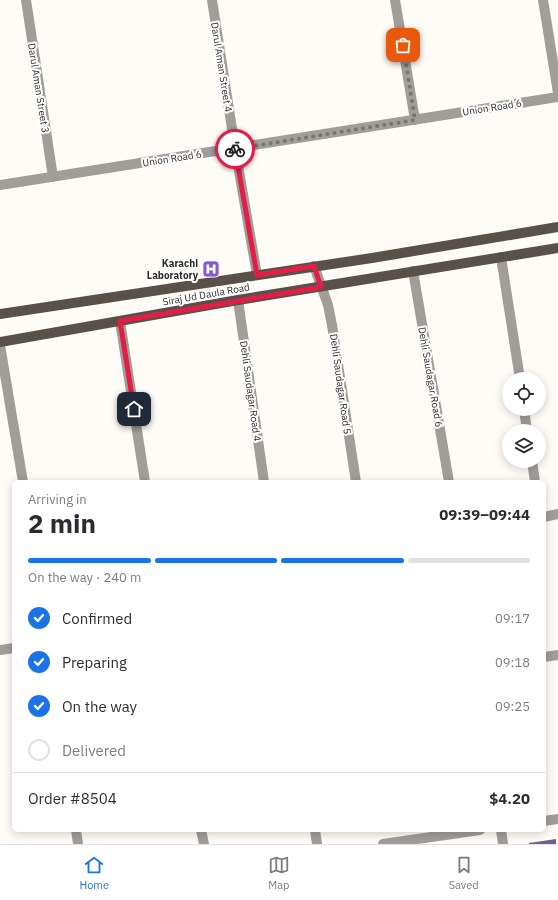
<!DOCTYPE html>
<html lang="en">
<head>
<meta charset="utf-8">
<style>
  :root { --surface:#fff; --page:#f7f7f7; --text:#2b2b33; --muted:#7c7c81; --line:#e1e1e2; --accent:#1a73e8 }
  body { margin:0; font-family:"IBM Plex Sans",sans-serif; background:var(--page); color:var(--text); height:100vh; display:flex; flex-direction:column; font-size:15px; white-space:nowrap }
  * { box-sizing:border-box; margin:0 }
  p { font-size:13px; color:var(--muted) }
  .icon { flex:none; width:22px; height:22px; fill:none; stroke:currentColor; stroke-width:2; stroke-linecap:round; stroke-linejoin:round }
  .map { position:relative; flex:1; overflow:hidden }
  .panel { position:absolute; left:12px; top:480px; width:534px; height:352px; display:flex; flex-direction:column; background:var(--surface); border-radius:6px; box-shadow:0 2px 10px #0003 }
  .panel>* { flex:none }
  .fabs { position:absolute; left:502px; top:372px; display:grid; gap:8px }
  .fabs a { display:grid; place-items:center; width:44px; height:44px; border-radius:50%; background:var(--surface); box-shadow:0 2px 10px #0003; font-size:20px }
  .pin { position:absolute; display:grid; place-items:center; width:34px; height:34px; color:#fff; margin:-17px; border-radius:8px; box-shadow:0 2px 6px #0006 }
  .courier { position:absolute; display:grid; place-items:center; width:40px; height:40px; margin:-20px; border:3px solid #e11d48; border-radius:50%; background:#fff; color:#222; box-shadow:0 1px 5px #0007 }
  .headline em { font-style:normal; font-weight:800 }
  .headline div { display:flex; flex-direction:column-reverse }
  .headline { display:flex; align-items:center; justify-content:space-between; height:68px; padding:0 16px }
  h1 { font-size:26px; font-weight:800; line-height:30px }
  .bar { display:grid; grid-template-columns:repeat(4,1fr); gap:6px 4px; align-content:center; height:48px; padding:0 16px }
  .bar i { height:5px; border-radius:3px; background:var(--line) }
  .bar .active { background:var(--accent) }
  .bar p { grid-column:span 4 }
  .line { display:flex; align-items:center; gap:10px; padding:0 16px; border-top:1px solid var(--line) }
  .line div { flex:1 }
  ol { padding:0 16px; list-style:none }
  li { display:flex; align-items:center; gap:12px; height:44px }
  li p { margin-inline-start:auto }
  li .icon { padding:4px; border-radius:50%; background:var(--accent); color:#fff; stroke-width:4 }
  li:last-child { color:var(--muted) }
  li i { width:22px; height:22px; border:2px solid var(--line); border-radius:50% }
  .tab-bar { display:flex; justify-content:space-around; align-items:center; height:56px; border-top:1px solid var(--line); background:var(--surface); font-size:11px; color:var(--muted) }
  .tab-bar a { display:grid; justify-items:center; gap:2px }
  .tab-bar .active { color:var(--accent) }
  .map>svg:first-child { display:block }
</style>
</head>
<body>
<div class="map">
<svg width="558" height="844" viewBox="0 0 558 844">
  <rect width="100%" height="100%" fill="#fffbf7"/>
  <path fill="#6e6093" d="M556 839V844H529V843Z"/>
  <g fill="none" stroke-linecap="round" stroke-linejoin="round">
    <path stroke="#a19d99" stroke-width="10" d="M26 0 53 177
      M212 0 235 148 257 275
      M395 0 415 120
      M543 0 558 93
      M0 185 558 97
      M501 257 520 379
      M314 266 328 305 332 325 356 482
      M413 271 449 482
      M238 300 264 482
      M120 321 145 482
      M0 345 23 482
      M524 409 527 431
      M532 461 535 482
      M544 517 558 514
      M0 650 14 648
      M544 657 558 655
      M544 821 558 819
      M76 830 78 844
      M201 830 204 844
      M315 830 317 844
      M501 830 503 844
      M383 844 480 830"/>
    <path stroke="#58514a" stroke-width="10" d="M0 314 372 258 558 227
      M0 342 238 300 558 248"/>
  </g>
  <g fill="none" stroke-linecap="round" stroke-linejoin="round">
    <path stroke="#787470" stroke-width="4" stroke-dasharray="0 7.2" d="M235 149 415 120 403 45"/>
    <path stroke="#e11d48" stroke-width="5" d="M134 409 120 321 321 287 314 266 257 275 235 149"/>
  </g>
  <defs>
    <g id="hospital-square" transform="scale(0.9)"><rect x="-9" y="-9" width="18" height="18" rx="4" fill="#855ad4" stroke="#fff"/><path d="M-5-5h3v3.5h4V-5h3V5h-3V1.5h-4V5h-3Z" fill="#fff"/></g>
  </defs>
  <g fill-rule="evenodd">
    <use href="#hospital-square" x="211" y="269"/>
  </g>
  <g text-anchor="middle" stroke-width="4" stroke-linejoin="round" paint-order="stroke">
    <g font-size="10" fill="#2f2b28" stroke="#fff">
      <text transform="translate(222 67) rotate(81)" y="4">Darul Aman Street 4</text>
      <text transform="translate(39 88) rotate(81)" y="4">Darul Aman Street 3</text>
      <text transform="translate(492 107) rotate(-9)" y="4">Union Road 6</text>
      <text transform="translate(172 158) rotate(-9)" y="4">Union Road 6</text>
      <text transform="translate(206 294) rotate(-10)" y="4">Siraj Ud Daula Road</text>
      <text transform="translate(431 377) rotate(80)" y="4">Dehli Saudagar Road 6</text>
      <text transform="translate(341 384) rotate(82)" y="4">Dehli Saudagar Road 5</text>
      <text transform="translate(251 391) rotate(82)" y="4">Dehli Saudagar Road 4</text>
    </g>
    <g font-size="10" font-weight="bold" fill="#2f2b28" stroke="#fff" text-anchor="end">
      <text x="198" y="267">Karachi<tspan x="198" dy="12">Laboratory</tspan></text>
    </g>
  </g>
</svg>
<div class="fabs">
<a><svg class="icon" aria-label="locate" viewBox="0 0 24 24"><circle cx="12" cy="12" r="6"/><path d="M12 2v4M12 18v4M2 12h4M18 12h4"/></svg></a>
<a><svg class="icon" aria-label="layers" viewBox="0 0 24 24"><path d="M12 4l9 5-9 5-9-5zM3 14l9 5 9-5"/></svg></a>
</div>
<div class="pin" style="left:403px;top:45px;background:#ea580c"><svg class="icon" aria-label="bag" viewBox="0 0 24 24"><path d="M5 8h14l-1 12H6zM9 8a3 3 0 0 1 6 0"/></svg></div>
<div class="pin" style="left:134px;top:409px;background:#1f2937"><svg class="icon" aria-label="home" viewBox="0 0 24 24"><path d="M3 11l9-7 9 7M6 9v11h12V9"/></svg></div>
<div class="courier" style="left:235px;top:149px"><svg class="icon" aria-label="bike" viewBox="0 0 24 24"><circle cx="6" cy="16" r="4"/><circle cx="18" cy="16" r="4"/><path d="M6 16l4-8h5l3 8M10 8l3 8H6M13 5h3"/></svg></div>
<section class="panel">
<div class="headline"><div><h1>2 min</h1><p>Arriving in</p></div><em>09:39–09:44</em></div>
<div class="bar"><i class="active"></i><i class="active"></i><i class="active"></i><i></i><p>On the way · 240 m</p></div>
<ol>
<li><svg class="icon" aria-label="check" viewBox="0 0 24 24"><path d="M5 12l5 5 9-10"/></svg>Confirmed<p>09:17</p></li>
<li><svg class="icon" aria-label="check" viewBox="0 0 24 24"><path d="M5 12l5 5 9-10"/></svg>Preparing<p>09:18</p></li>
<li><svg class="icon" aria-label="check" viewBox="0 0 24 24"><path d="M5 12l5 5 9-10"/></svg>On the way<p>09:25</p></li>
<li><i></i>Delivered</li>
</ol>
<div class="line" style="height:52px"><div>Order #8504</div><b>$4.20</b></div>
</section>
</div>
<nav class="tab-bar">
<a class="active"><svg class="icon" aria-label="home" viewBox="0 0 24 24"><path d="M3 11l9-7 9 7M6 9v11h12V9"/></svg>Home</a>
<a><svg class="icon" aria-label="map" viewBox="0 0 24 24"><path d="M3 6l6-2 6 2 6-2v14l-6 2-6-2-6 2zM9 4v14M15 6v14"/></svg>Map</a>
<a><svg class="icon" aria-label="saved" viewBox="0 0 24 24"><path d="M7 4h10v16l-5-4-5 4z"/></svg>Saved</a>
</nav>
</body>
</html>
